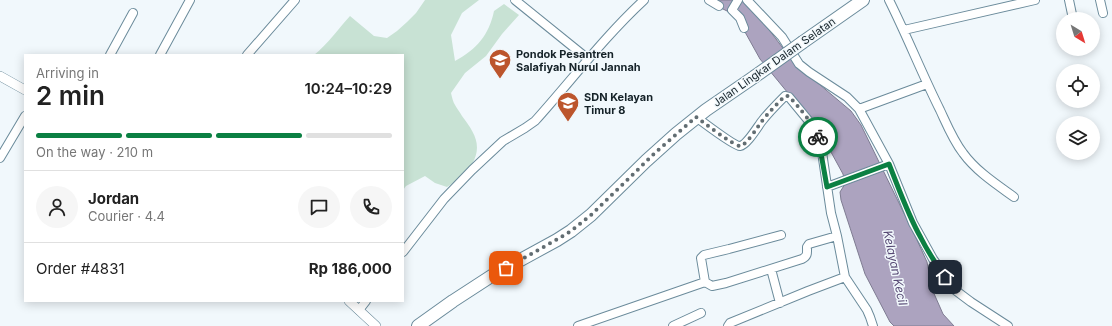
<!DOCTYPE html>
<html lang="en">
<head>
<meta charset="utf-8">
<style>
  :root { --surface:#fff; --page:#f6f6f6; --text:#222; --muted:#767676; --line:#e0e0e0; --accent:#0b8043 }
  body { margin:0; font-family:Inter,sans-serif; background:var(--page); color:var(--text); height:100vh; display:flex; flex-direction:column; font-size:15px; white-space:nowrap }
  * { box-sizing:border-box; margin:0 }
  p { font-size:13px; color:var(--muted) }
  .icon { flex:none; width:22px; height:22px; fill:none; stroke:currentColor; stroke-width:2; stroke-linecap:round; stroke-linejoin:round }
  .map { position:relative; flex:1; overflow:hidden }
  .side { position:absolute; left:24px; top:54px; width:380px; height:248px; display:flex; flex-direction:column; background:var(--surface); border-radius:0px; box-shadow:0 2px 10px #0003 }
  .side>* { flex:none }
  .needle { width:26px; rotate:142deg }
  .buttons { position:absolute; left:1056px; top:12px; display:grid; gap:8px }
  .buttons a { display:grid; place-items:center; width:44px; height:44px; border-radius:50%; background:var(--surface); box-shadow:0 2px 10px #0003; font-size:20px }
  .pin { position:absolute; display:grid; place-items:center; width:34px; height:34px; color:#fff; margin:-17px; border-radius:8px; box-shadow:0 2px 6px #0006 }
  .courier { position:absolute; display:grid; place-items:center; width:40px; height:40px; margin:-20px; border:3px solid #0b8043; border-radius:50%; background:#fff; color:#222; box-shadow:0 1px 5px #0007 }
  .overview em { font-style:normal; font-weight:600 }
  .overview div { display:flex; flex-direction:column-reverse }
  .overview { display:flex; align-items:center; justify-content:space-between; height:68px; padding:0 12px }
  h1 { font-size:26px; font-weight:600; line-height:30px }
  .bar { display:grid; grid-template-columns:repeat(4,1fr); gap:6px 4px; align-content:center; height:48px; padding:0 12px }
  .bar i { height:5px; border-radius:3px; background:var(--line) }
  .bar .active { background:var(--accent) }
  .bar p { grid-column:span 4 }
  .line { display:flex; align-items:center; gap:10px; padding:0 12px; border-top:1px solid var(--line) }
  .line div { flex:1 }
  .round { display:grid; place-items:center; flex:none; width:42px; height:42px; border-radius:21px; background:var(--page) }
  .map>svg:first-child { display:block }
</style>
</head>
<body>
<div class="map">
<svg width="1112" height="326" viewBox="0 0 1112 326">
  <rect width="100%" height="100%" fill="#f1f8fc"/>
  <path fill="#c8e2d4" d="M425 0H479L462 13 451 35 455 61C477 49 489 35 494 11L504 4 519 15 502 34 486 56 465 73 451 93C452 97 453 102 455 105 457 109 460 112 462 116 474 132 483 145 472 164 464 175 458 180 447 187L435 183 425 176 406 186 403 190V55H314C328 44 338 29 350 16L374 36 387 38 397 31 407 22 416 13Z"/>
  <path fill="#aca3bf" stroke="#7f7c92" d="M705 0H744L761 19 794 63 851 111 861 125 917 240 927 262 932 289 943 314 954 326H894L890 322 865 274 841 200 840 192 845 184 843 174 820 132 760 59 745 32 733 14Z"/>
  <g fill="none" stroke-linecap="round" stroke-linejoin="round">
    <g stroke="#6b8b9b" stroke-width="10">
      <path id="minor" d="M515 0 588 59
        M709 0 719 6
        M738 0 732 10 740 18 744 28
        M747 0 782 37 799 64 809 72 847 97 859 109 889 164 913 223 933 259 955 290 971 302 1008 326
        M889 0C907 36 922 74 940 110 947 125 953 140 963 153 976 171 996 184 1014 197
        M1069 0 1073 19
        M1100 0 1103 13
        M904 30 1035 0
        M110 55 133 13
        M160 55 190 0
        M247 55 295 0
        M859 109 927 84
        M696 117C703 122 734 146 740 146 747 145 758 126 762 121 769 112 777 104 785 96L789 97 817 131 822 152 831 213 837 236 845 277 867 310 870 317 873 326
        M0 158 25 116
        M827 187 889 164
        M403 252 444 199 472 170 503 141 525 128 535 121C571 81 604 37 644 0
        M771 269 780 303
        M705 282 701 258 704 255 729 249 781 235
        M359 310 366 301
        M578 326 705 282 712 286 726 283 802 259C808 256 807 253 807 247L809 244 837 236
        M673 326 701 313
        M728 326 730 323 808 291 845 277"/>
    </g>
    <g stroke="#6b8b9b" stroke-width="10">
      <path id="tertiary" d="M0 76 25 90
        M349 301 376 326"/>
    </g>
    <g stroke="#6b8b9b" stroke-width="14">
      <path id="primary" d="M803 42 863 0
        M418 326 453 301 493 275 557 240 571 231 591 215 646 161 676 134 706 110 754 77"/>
    </g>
    <use href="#minor" stroke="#fff" stroke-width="8"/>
    <use href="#tertiary" stroke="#fff" stroke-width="9"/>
    <use href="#primary" stroke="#fff" stroke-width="12"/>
    <g stroke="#6b8b9b" stroke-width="14" stroke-linecap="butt">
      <path id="primary-bridge" d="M754 77 803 42"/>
    </g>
    <use href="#primary-bridge" stroke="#fff" stroke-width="12"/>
  </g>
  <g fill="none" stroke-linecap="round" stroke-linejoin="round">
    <path stroke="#626d72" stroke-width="4" stroke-dasharray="0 7.2" d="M506 268 556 240 571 231 591 215 656 152 696 117C703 122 734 146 740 146 747 145 758 126 762 121 769 112 777 104 785 96 786 96 787 96 788 96 792 98 814 126 817 131 817 133 818 135 818 137"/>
    <path stroke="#0b8043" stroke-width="5" d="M818 137 827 187 889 164C899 189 908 215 921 238 928 252 936 264 945 277"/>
  </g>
  <defs>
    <g id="school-pin" transform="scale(1.15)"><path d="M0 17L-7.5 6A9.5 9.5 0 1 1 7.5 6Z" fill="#bc552c" stroke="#f1f8fc"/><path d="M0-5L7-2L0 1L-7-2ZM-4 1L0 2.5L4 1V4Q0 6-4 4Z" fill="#fff"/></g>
  </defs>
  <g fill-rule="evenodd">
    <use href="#school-pin" x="500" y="60"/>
    <use href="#school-pin" x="568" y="103"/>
  </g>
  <g text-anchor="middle" stroke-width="3" stroke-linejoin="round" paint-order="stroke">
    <g font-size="11" font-weight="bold" fill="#152228" stroke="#f1f8fc" text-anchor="start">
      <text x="516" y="58">Pondok Pesantren<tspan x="516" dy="13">Salafiyah Nurul Jannah</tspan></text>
      <text x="584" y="101">SDN Kelayan<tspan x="584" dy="13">Timur 8</tspan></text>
    </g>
    <g font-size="11" fill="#152228" stroke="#f1f8fc">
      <text transform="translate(774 62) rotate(-35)" y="4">Jalan Lingkar Dalam Selatan</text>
    </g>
    <g font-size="12" font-style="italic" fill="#564873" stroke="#f1f8fc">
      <text transform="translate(895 268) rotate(78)" y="4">Kelayan Kecil</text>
    </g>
  </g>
</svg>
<div class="buttons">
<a><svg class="needle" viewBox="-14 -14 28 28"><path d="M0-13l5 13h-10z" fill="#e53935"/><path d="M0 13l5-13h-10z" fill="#767676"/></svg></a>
<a><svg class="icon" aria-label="locate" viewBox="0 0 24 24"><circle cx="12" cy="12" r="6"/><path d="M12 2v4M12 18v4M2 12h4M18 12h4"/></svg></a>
<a><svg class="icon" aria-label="layers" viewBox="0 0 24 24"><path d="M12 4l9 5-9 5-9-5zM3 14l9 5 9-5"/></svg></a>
</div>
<div class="pin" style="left:506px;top:268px;background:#ea580c"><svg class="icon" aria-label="bag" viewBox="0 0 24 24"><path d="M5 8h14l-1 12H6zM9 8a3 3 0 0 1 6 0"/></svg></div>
<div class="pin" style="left:945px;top:277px;background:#1f2937"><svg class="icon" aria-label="home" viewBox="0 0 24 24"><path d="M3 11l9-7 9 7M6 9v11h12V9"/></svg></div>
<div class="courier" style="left:818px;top:137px"><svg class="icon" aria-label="bike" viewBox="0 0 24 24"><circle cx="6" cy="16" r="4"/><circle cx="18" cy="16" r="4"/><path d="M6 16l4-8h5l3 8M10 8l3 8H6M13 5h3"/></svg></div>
<section class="side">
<div class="overview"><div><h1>2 min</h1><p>Arriving in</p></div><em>10:24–10:29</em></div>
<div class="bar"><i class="active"></i><i class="active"></i><i class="active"></i><i></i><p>On the way · 210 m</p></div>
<div class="line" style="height:72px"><a class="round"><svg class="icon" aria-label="person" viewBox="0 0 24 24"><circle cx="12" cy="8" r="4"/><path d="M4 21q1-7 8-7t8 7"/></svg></a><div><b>Jordan</b><p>Courier · 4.4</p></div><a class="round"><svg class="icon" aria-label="chat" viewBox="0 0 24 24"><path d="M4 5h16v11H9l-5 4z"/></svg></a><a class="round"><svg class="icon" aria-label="phone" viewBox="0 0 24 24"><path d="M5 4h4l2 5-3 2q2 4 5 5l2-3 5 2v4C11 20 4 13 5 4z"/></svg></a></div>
<div class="line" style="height:52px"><div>Order #4831</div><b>Rp 186,000</b></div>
</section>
</div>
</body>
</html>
